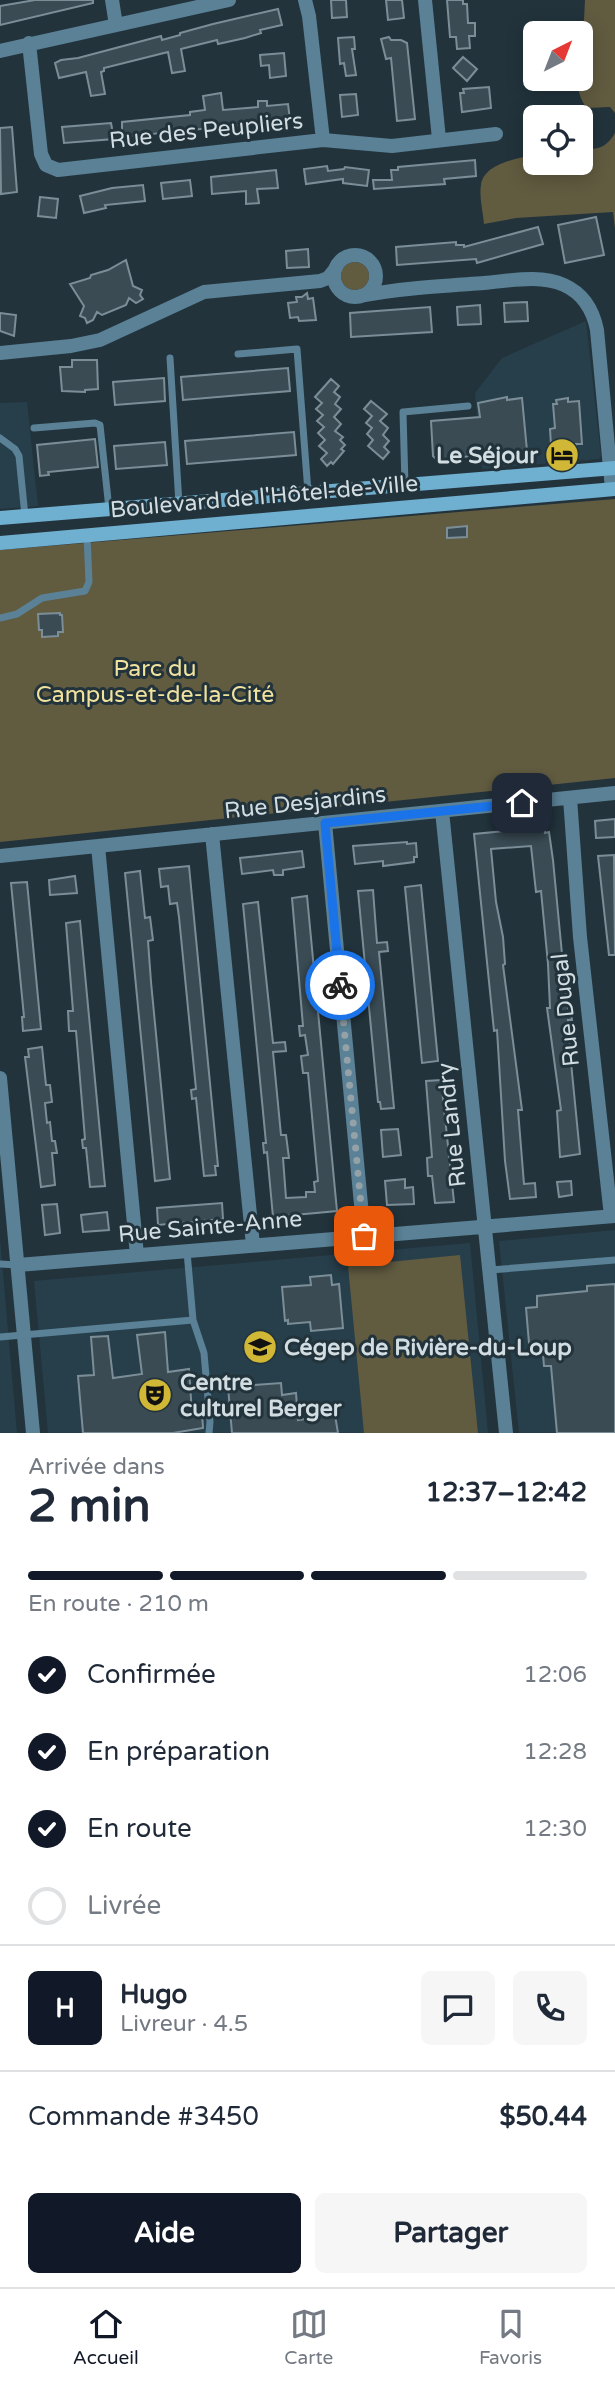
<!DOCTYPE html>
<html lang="fr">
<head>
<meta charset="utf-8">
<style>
  :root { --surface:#fff; --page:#f6f6f7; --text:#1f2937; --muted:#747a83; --line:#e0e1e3; --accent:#111827 }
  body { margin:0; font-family:"Varela Round",sans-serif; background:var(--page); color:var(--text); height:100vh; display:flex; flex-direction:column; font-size:26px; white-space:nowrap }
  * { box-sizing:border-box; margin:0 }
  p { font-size:23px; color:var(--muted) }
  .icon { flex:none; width:38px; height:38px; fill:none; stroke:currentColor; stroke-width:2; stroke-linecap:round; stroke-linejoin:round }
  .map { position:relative; height:1433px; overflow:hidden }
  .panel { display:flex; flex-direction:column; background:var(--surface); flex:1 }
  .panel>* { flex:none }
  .needle { width:46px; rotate:42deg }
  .fabs { position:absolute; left:523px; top:21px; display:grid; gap:14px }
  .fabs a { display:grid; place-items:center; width:70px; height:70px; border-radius:10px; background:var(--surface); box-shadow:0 4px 18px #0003; font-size:35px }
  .pin { position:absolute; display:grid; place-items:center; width:60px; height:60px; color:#fff; margin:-30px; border-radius:14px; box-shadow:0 4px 10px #0006 }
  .courier { position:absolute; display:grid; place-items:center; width:70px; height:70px; margin:-35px; border:5px solid #1a73e8; border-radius:50%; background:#fff; color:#222; box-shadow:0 2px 9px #0007 }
  .overview em { font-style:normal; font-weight:700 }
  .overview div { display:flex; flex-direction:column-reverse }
  .overview { display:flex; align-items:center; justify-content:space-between; height:119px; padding:0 28px }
  h1 { font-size:46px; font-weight:700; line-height:52px }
  .bar { display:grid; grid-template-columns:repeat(4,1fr); gap:10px 7px; align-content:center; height:84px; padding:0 28px }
  .bar i { height:9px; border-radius:5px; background:var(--line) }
  .bar .current { background:var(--accent) }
  .bar p { grid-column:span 4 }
  .line { display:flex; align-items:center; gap:18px; padding:0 28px; border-top:2px solid var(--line) }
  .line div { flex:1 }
  .round { display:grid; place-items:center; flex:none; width:74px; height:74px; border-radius:10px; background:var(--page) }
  ol { padding:0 28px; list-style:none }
  li { display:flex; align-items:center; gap:21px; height:77px }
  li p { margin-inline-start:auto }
  li .icon { padding:7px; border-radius:50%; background:var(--accent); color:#fff; stroke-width:4 }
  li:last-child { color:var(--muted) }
  li i { width:38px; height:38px; border:4px solid var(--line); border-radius:50% }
  .primary-button { display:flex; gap:14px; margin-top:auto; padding:14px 28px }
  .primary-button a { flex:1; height:80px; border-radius:10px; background:var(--accent); color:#fff; font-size:28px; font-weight:700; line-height:80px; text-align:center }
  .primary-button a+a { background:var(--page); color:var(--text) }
  .tabs { display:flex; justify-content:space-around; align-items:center; height:98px; border-top:2px solid var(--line); background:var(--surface); font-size:19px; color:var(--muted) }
  .tabs a { display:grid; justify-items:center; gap:4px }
  .tabs .current { color:var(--accent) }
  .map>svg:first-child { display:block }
</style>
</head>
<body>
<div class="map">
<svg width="615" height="1433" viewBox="0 0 615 1433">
  <rect width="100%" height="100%" fill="#22333c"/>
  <path fill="#273f4b" d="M586 321 601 456 599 459 482 469 475 393 502 358Z
    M27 402 38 506 0 509V403Z
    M615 1230V1433H519L499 1241Z
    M0 1239 17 1433H0Z
    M470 1243 488 1433H48L34 1281Z"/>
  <path fill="#615b40" d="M585 0H615V113L610 107 587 108C580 100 578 90 577 79H581Z
    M615 133V229L613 212 516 218 484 224C483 212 479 197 481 185 484 163 518 159 535 154L536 163H581V149C598 150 606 148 615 133Z
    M341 276a14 14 0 1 1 28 0a14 14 0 1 1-28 0Z
    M615 499V778L0 842V550Z
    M460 1255 478 1433H364L348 1266Z"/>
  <path fill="#3a4b54" stroke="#7b8e98" stroke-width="2" d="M35 0H93V3L0 25V6Z
    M331 0H346L347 17 332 18Z
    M386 0H402L404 18 388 20Z
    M447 0H463V4H467L468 23H475V36H469L470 48 457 49 456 37H450Z
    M278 9 282 25 260 30 261 33 245 38 218 44 217 40 181 49 185 71 172 73 168 52 104 68V71L101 72 105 94 91 96 86 72 59 78 55 63 61 60 78 58 161 36 162 40 180 35V33L213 24Z
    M354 37 355 49H352L356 75 346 76 344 63 340 64 338 38Z
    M389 37 391 40H401L407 43 415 119 397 121 391 58 386 59 381 39Z
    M284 53 286 76 270 78 269 65 261 66 260 55Z
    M463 57 477 69 467 81 453 68Z
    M489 87 491 108 462 112 460 93H464L463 89Z
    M221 93 223 110 258 107V101H267V106L288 104 290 120 122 137V122L190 115V112L205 110 203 96Z
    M356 94 358 115 342 117 340 95Z
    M111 123 114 139 64 143 62 127Z
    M12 127 17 192 1 194 0 128Z
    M475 160 476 176 444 179 445 184 374 189 373 180H392L391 170H398V167Z
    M327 166 328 171 344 169 345 167 369 170 367 186 343 183V179L306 184 304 169Z
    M276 170 278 188 257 189 259 203 246 204V191L212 194 211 177Z
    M190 180 192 196 163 199 161 183Z
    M143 185 145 201 105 205 106 208 84 213 80 196 112 188Z
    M40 197 58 199 56 218 38 216Z
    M596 217 604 255 565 263 558 225Z
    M538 227 543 244 477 263 476 259 397 265 396 247 456 242V245H464V247Z
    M308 249 309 267 287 268 286 251Z
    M126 260 133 286 142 290 140 295 143 299 136 303 129 298 126 305 102 315 97 312 93 320 87 323 85 318 80 316 84 306 70 284 90 278 91 275 108 270Z
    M307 293 308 299 313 298 316 320 299 321 298 317 290 318 288 303 297 302 296 297H302Z
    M527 302 528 321 505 322 504 303Z
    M480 305 481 324 458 325 457 307Z
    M430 307 432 332 351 337 350 313Z
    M0 313 16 315 14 336 0 331Z
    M72 360H97L98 389 85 390V392L62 391 60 367H72Z
    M288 368 290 391 183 400 181 377Z
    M164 378 165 401 115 405 113 382Z
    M331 379 339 386 334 392 340 397 335 404 341 409 334 417 341 424 335 431 343 437 340 440 345 445 341 449 344 451 333 464 331 462 327 466 321 459 327 453 319 446 325 440 318 433 324 427 317 421 323 415 316 409 322 403 315 397Z
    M507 397V400L522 398 527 451 497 456V453L437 460 433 456 431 421 480 417 478 403Z
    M568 398V402L579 401 582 444H575L576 447 556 448V444L551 445 550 429 555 428 553 404H557L556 400Z
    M371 401 387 414 380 421 388 428 383 435 389 441 384 447 389 452 383 459 368 446 373 440 367 434 372 428 366 423 372 416 364 409Z
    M294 432 296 455 187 464 185 441Z
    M95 439 98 467 48 472 49 475 40 476 37 445Z
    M165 442 167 465 116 469 114 446Z
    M467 526V537L447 538V528Z
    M60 613V615H62L63 632H58V636L42 637V630H39L38 614Z
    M615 819V837L596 838 595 821Z
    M545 827V833L549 832 553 860 564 975 568 1008H570L572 1020H568L570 1052 580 1154 560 1157 557 1111 561 1110 547 1008H550L548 964 541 891 536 892 531 846 491 849 496 902 503 937 505 964 503 965 522 1110H518L524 1184 535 1183 536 1197 510 1199 505 1161 497 1030 494 1031 474 834Z
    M407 842V844L416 843 417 857H414V862L383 866V861L355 864 353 846Z
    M302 851 304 867 283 870V875H274L273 870 242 874 240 858Z
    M614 855 615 955H609L598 856Z
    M189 866 218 1166H215L216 1175 204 1176 196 1098 192 1099 191 1090 196 1089 179 917 177 903 170 904 168 886 161 887 159 869Z
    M140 871 145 918 150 917 153 940 148 941 151 982 170 1179 155 1181 125 873Z
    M75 876 77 893 50 895 49 880Z
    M27 882 41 1029 23 1031 22 1017H24L11 883Z
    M421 885 438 1061 422 1063 405 887Z
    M373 890 377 943 387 942 388 951 379 952 394 1108 381 1109 380 1102H378L358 891Z
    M307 896 337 1211 273 1217 267 1152 264 1153 263 1143H266L243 904 258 902 273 1043 285 1042 286 1051 273 1052 281 1135H286L289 1158H283L286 1198 306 1197V1192H315L314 1182 318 1181 308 1073H303L301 1056 308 1055 305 1035 300 1036 299 1026H303L292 898Z
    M80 921 105 1186 90 1187 86 1148H83L82 1140 85 1139 76 1031H69L68 1011H73L66 923Z
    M42 1047 46 1085H50L52 1102 45 1103 47 1123 50 1122 52 1141H55L57 1153H52L55 1185 41 1187 25 1057H29L28 1049Z
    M441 1080 454 1202 435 1203 432 1176H428L427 1158 432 1157 426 1081Z
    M398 1129 401 1155 383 1157 381 1130Z
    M405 1179V1188L413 1187 414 1204 387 1205 385 1181Z
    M571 1181 572 1195 559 1197 557 1182Z
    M222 1203 223 1219 158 1225 157 1208Z
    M57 1204 60 1233 45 1235 42 1205Z
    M107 1212 109 1230 83 1232 81 1215Z
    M331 1275 332 1285 339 1284 343 1328 311 1331 310 1322 288 1324V1320L285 1321 282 1287 311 1285 310 1277Z
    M615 1284V1433H557L551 1366H544L542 1342 529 1343 526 1308 537 1307V1296L587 1291V1286Z
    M165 1332 168 1372 189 1369 192 1414 202 1413 203 1428 173 1433H83L78 1376 94 1375 91 1337 108 1336 113 1378 142 1374 137 1335Z
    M281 1383 282 1395 296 1393 298 1420 335 1415 338 1433H232L228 1387Z"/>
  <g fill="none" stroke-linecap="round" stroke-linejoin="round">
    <path stroke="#5a8196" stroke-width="7" d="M238 354 297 349 308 492
      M170 358 179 504
      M34 428 95 423 100 425 109 509
      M0 438 15 449 19 456 25 516
      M405 485 403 412 468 406
      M0 618 17 614 42 598 85 591 89 582 87 535
      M0 1264 17 1265
      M490 1270 615 1260
      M193 1320 204 1353 210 1422 209 1433
      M0 1337 193 1320 187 1252"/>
    <path stroke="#5a8196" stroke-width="14" d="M112 0 116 25
      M305 0 309 16 323 140
      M425 0 439 139
      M29 43 41 154 46 165 58 170 323 140 392 146 496 134
      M0 51 229 0
      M334 276a21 21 0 1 1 42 0a21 21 0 1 1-42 0Z
      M360 296C401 288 442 286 484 283 509 281 540 274 564 285 584 294 593 310 597 330L612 489
      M0 353 71 346 100 340 204 292 320 281 328 278 336 268
      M570 798 580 937 611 1216
      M442 811 506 1433
      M325 823 364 1236
      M212 834 253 1245
      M98 846 137 1255
      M0 856 615 793
      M18 1265 615 1216"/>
    <path stroke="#5a8196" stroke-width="14" d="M0 1078 33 1433"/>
    <path stroke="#6fafd0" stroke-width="14" d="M0 518 615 468
      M0 543 615 489"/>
  </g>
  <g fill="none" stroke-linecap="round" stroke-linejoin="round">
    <path stroke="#94a2a8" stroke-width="7" stroke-dasharray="0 12.6" d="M340 985 364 1236"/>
    <path stroke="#1a73e8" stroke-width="9" d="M340 985 325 823 522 803"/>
  </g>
  <defs>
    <g id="hotel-disc" transform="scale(1.75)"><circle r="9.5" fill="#d0b736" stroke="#22333c"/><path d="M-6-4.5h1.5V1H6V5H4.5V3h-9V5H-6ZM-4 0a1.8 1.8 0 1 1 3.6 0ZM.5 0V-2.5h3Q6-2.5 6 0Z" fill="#111"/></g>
    <g id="university-disc" transform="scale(1.75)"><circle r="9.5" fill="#d0b736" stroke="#22333c"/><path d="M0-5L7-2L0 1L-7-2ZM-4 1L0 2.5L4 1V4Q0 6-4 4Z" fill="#111"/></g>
    <g id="theatre-disc" transform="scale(1.75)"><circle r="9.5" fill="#d0b736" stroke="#22333c"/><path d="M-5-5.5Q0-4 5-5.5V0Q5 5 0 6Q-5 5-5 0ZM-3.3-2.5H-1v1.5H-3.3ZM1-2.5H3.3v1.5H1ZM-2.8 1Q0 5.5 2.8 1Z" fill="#111"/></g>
  </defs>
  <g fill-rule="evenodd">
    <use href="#hotel-disc" x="562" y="455"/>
    <use href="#university-disc" x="260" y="1347"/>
    <use href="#theatre-disc" x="155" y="1395"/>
  </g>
  <g text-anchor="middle" stroke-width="6" stroke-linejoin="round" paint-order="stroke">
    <g font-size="23" fill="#d2dde2" stroke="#22333c">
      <text transform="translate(206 130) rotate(-6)" y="8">Rue des Peupliers</text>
      <text transform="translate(264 496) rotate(-5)" y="8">Boulevard de l'Hôtel-de-Ville</text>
      <text transform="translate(305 802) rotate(-6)" y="8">Rue Desjardins</text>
      <text transform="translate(565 1010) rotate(-96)" y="8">Rue Dugal</text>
      <text transform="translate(451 1125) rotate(-96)" y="8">Rue Landry</text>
      <text transform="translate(210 1226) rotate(-5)" y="8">Rue Sainte-Anne</text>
    </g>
    <g font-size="23" font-weight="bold" fill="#d2dde2" stroke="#22333c" text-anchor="start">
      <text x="538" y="463" text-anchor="end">Le Séjour</text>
      <text x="284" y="1355">Cégep de Rivière-du-Loup</text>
      <text x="180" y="1390">Centre<tspan x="180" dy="26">culturel Berger</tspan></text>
    </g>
    <g font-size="23" fill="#f1e39e" stroke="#22333c">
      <text x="155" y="676">Parc du<tspan x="155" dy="26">Campus-et-de-la-Cité</tspan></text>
    </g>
  </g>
</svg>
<div class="fabs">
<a><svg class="needle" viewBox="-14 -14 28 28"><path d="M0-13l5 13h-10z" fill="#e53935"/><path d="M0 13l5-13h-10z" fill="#747a83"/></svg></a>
<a><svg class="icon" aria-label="locate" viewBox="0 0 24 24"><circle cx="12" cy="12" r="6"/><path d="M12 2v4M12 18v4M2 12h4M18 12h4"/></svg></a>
</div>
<div class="pin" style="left:364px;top:1236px;background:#ea580c"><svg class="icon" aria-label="bag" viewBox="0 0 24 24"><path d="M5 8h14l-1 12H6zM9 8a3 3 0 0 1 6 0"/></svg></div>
<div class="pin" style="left:522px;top:803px;background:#1f2937"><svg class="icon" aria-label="home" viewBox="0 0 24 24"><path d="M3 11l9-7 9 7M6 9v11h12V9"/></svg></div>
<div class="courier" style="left:340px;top:985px"><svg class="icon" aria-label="bike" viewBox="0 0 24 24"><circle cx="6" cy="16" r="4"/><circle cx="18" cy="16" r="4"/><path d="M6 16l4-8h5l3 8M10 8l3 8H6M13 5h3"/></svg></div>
</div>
<section class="panel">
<div class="overview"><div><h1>2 min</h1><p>Arrivée dans</p></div><em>12:37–12:42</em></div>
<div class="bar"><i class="current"></i><i class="current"></i><i class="current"></i><i></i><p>En route · 210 m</p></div>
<ol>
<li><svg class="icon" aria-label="check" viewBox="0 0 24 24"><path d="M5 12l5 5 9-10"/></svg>Confirmée<p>12:06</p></li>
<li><svg class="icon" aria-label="check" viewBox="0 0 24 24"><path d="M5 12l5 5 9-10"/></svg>En préparation<p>12:28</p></li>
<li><svg class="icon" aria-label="check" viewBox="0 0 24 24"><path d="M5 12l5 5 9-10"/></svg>En route<p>12:30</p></li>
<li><i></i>Livrée</li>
</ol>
<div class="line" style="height:126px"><b class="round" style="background:var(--accent);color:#fff">H</b><div><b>Hugo</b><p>Livreur · 4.5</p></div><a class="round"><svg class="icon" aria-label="chat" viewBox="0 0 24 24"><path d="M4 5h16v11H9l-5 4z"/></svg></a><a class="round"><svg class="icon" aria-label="phone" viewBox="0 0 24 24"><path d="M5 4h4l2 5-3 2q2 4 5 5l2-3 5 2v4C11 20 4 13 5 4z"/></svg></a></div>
<div class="line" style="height:91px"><div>Commande #3450</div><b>$50.44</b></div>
<div class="primary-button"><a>Aide</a><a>Partager</a></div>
</section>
<nav class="tabs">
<a class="current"><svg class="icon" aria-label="home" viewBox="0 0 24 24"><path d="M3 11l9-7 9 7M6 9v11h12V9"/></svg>Accueil</a>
<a><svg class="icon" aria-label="map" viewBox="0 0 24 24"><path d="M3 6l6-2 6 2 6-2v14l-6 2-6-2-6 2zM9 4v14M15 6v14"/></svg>Carte</a>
<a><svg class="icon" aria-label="saved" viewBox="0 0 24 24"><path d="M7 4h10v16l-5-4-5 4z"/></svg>Favoris</a>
</nav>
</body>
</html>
